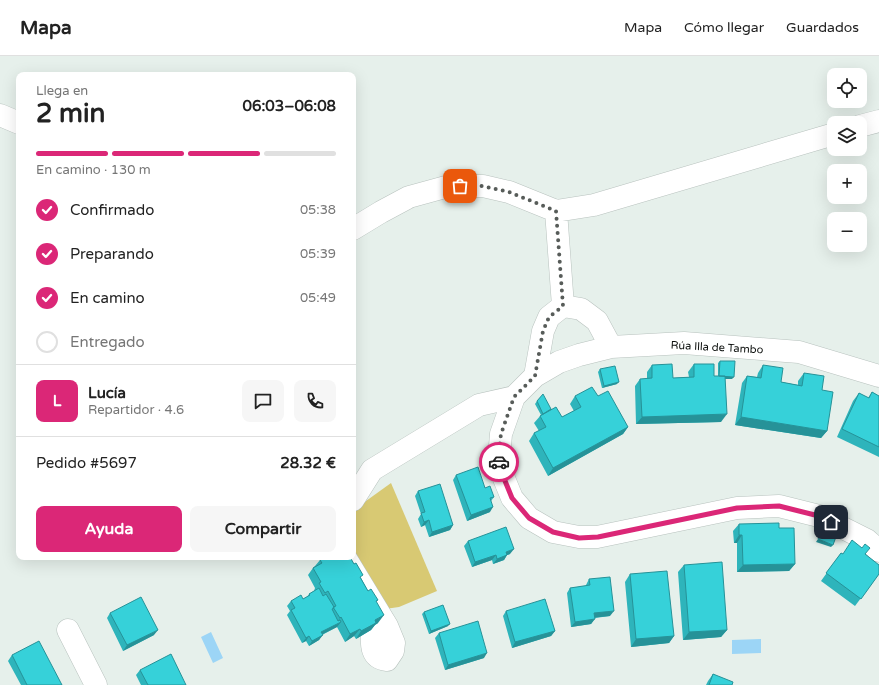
<!DOCTYPE html>
<html lang="es">
<head>
<meta charset="utf-8">
<style>
  :root { --surface:#fff; --page:#f6f6f6; --text:#222; --muted:#767676; --line:#e0e0e0; --accent:#db2777 }
  body { margin:0; font-family:"Varela Round",sans-serif; background:var(--page); color:var(--text); height:100vh; display:flex; flex-direction:column; font-size:15px; white-space:nowrap }
  * { box-sizing:border-box; margin:0 }
  p { font-size:13px; color:var(--muted) }
  .icon { flex:none; width:22px; height:22px; fill:none; stroke:currentColor; stroke-width:2; stroke-linecap:round; stroke-linejoin:round }
  .map { position:relative; flex:1; overflow:hidden }
  .details { position:absolute; left:16px; top:16px; width:340px; height:488px; display:flex; flex-direction:column; background:var(--surface); border-radius:8px; box-shadow:0 4px 16px #0002 }
  .details>* { flex:none }
  .buttons { position:absolute; left:827px; top:12px; display:grid; gap:8px }
  .buttons a { display:grid; place-items:center; width:40px; height:40px; border-radius:8px; background:var(--surface); box-shadow:0 4px 16px #0002; font-size:20px }
  .pin { position:absolute; display:grid; place-items:center; width:34px; height:34px; color:#fff; margin:-17px; border-radius:8px; box-shadow:0 2px 6px #0006 }
  .courier { position:absolute; display:grid; place-items:center; width:40px; height:40px; margin:-20px; border:3px solid #db2777; border-radius:50%; background:#fff; color:#222; box-shadow:0 1px 5px #0007 }
  .headline em { font-style:normal; font-weight:700 }
  .headline div { display:flex; flex-direction:column-reverse }
  .headline { display:flex; align-items:center; justify-content:space-between; height:68px; padding:0 20px }
  h1 { font-size:26px; font-weight:700; line-height:30px }
  .bar { display:grid; grid-template-columns:repeat(4,1fr); gap:6px 4px; align-content:center; height:48px; padding:0 20px }
  .bar i { height:5px; border-radius:3px; background:var(--line) }
  .bar .on { background:var(--accent) }
  .bar p { grid-column:span 4 }
  .line { display:flex; align-items:center; gap:10px; padding:0 20px; border-top:1px solid var(--line) }
  .line div { flex:1 }
  .round { display:grid; place-items:center; flex:none; width:42px; height:42px; border-radius:8px; background:var(--page) }
  ol { padding:0 20px; list-style:none }
  li { display:flex; align-items:center; gap:12px; height:44px }
  li p { margin-inline-start:auto }
  li .icon { padding:4px; border-radius:50%; background:var(--accent); color:#fff; stroke-width:4 }
  li:last-child { color:var(--muted) }
  li i { width:22px; height:22px; border:2px solid var(--line); border-radius:50% }
  .button { display:flex; gap:8px; margin-top:auto; padding:8px 20px }
  .button a { flex:1; height:46px; border-radius:8px; background:var(--accent); color:#fff; font-size:16px; font-weight:700; line-height:46px; text-align:center }
  .button a+a { background:var(--page); color:var(--text) }
  header { display:flex; align-items:center; gap:24px; box-sizing:border-box; height:56px; padding:0 20px; background:var(--surface); border-bottom:1px solid var(--line) }
  header strong { font-size:19px }
  nav { display:flex; gap:22px; margin-inline-start:auto; font-size:14px }
  .map>svg:first-child { display:block }
</style>
</head>
<body>
<header>
<strong>Mapa</strong>
<nav><a>Mapa</a><a>Cómo llegar</a><a>Guardados</a></nav>
</header>
<div class="map">
<svg width="879" height="629" viewBox="0 0 879 629">
  <rect width="100%" height="100%" fill="#e6f0eb"/>
  <path fill="#d8c973" d="M391 427 437 535 399 551 385 553 353 496V458L366 445Z"/>
  <path fill="#9cd5f6" d="M211 576 223 602 213 607 201 581Z
    M761 583V597L732 598V584Z"/>
  <g fill="none" stroke-linecap="round" stroke-linejoin="round">
    <g stroke="#b8c2be" stroke-width="23">
      <path id="minor" d="M0 59 19 67
        M860 70 879 65
        M556 155 594 149 834 78
        M556 155 563 250
        M353 173 381 156 409 141 449 130H483L509 136 556 155
        M535 320 543 275 549 261 563 250 581 253 597 265 611 291
        M879 320 799 296 684 287 611 291 579 299 559 306 535 320 514 341 501 378 499 402 503 420 512 442 529 462 553 476 579 481H597L737 452 779 450 819 460 867 484 879 495
        M353 444 372 414 479 349 514 341
        M345 501 387 570 394 587 393 595 387 604C368 602 372 584 372 570
        M68 574 96 629"/>
    </g>
    <use href="#minor" stroke="#fff" stroke-width="22"/>
  </g>
  <path fill="#2eb4bb" d="M720 305 732 323H725L721 366 636 368 635 330 640 323H647V316L652 309 673 322 689 321 688 316 694 308 714 320H718V307Z
    M763 309 781 326 798 329V325L804 317 822 334 827 375 821 382 735 369 742 327 747 320 757 321 758 317Z
    M600 313 617 328 602 332 598 316Z
    M872 336 879 340V401L837 381 853 345 859 337 868 342Z
    M575 340H598L628 371 623 378 548 420 529 385 534 377 539 375 534 367 541 359 535 348 537 345 551 353 562 361 574 355 570 348Z
    M456 419 485 432 494 441 491 445 490 456 467 465 453 424Z
    M418 435 453 469 450 474 429 481 425 469 421 471 418 463 421 458 415 440Z
    M739 468 779 472 795 508 789 515 737 516V487H734L733 475Z
    M468 485 510 498 507 499 504 504 493 508 492 504 472 511 464 490Z
    M841 497 843 498H865L879 518 855 550 821 525Z
    M320 504 361 522 368 535 378 544 376 546 378 567 375 569 371 574 356 583 354 580 345 586 337 571 322 579 319 584 309 590 306 585 302 587 287 559 290 555 287 550 291 545 303 543 307 541 309 538 314 535 315 532 308 519 313 512 315 510Z
    M684 509 727 574 721 581 683 584 678 516Z
    M630 518 674 580 669 587 631 591 625 526Z
    M589 523 610 560 595 562 591 568 571 571 567 537 570 532 586 530V529Z
    M506 555 555 575 551 580 512 592 503 560Z
    M424 556 448 570 429 578 422 558Z
    M110 557 154 579 123 595 107 562Z
    M439 577 484 602 445 614 435 582Z
    M12 599 62 629H21L8 605Z
    M140 614 186 629H141L136 619Z
    M713 618 732 629H706L708 625Z"/>
  <path fill="#269298" d="M719 320 734 321 732 323H718Z
    M619 326 617 328 602 332 604 330Z
    M727 358 721 366 636 368 642 361Z
    M741 361 827 375 821 382 735 369Z
    M628 371 623 378 548 420 553 412Z
    M493 451 490 456 467 465 471 459Z
    M429 464 425 469 421 471 424 466Z
    M453 469 450 474 429 481 432 476Z
    M739 479H742L737 487H734Z
    M818 483 833 489 831 491 816 486Z
    M514 493 510 498 502 501 506 496Z
    M496 499 492 504 472 511 475 506Z
    M507 499 504 504 493 508 497 503Z
    M795 508 789 515 737 516 743 509Z
    M614 555 610 560 590 562 594 557Z
    M384 559 378 567 375 569 371 574 356 583 361 575 375 564Z
    M341 561 336 569 341 566 337 571 317 581 321 576 335 569 340 562Z
    M595 563 591 568 571 571 575 566Z
    M450 568 448 570 429 578 431 575Z
    M360 573 354 580 345 586 350 578Z
    M158 574 154 579 123 595 127 589Z
    M727 574 721 581 683 584 689 576Z
    M555 575 551 580 512 592 515 586Z
    M323 579 319 584 309 590 312 585Z
    M309 580 306 585 302 587 306 582Z
    M674 580 669 587 631 591 636 583Z
    M487 597 484 602 445 614 448 609Z"/>
  <path fill="#36d1d9" stroke="#269298" d="M720 305H735L734 321 719 320Z
    M672 308 673 322 694 321V308H714V320H725L727 358 642 361 640 323 652 322V309Z
    M763 309 783 312 781 326 802 330 804 317 824 320 822 334 833 336 827 375 741 361 747 320 761 322Z
    M615 310 619 326 604 330 600 313Z
    M592 331 598 340 608 335 628 371 553 412 534 377 546 371 540 360 556 351 562 361 581 351 575 340Z
    M872 336 879 340V391L842 373 859 337 869 342Z
    M543 338 551 353 543 358 537 345Z
    M478 411 485 432 490 430 494 441 490 442 493 451 471 459 456 419Z
    M440 428 453 469 432 476 429 464 424 466 421 457 425 456 418 435Z
    M779 467V472H794L795 508 743 509 742 479H739V468Z
    M506 471 514 493 506 496 507 499 497 503 496 499 475 506 468 485Z
    M822 473 837 478 833 489 818 483Z
    M852 484 862 492 865 488 870 492 865 498 879 509V518L861 543 826 517 841 497 843 498Z
    M325 501H350L354 508 356 507 363 519 360 521 368 535 371 533 378 544 376 545 384 559 375 564 376 567 361 575 360 573 350 578 341 561 340 562 333 551 336 550 328 535 325 537 319 527 321 526 313 512 322 507 320 504Z
    M722 506 727 574 689 576 684 509Z
    M667 515 674 580 636 583 630 518Z
    M610 521 614 555 594 557 595 563 575 566 570 532 590 529 589 523Z
    M319 532 323 540 326 538 334 551V552L332 553 338 565 340 564 341 566 321 576 323 579 312 585 309 580 306 582 291 554 295 552 291 545 301 539 303 543 310 539 309 538Z
    M141 541 158 574 127 589 110 557Z
    M545 543 555 575 515 586 506 555Z
    M443 549 450 568 431 575 424 556Z
    M478 565 487 597 448 609 439 577Z
    M39 585 62 629H27L12 599Z
    M171 598 186 629H148L140 614Z
    M713 618 733 626 732 629H709Z"/>
  <g fill="none" stroke-linecap="round" stroke-linejoin="round">
    <path stroke="#575c59" stroke-width="4" stroke-dasharray="0 7.2" d="M460 130H482L509 136 556 155 563 250 549 261 543 275 535 320 514 341 501 378 498 402 499 406"/>
    <path stroke="#db2777" stroke-width="5" d="M499 406 503 420 512 442 529 462 553 476 579 482 598 481 737 452 779 450 819 460 831 466"/>
  </g>
  <g text-anchor="middle" stroke-width="3.5" stroke-linejoin="round" paint-order="stroke">
    <g font-size="11" fill="#0a0d0b" stroke="#fff">
      <text transform="translate(717 291) rotate(3)" y="4">Rúa Illa de Tambo</text>
    </g>
  </g>
</svg>
<div class="buttons">
<a><svg class="icon" aria-label="locate" viewBox="0 0 24 24"><circle cx="12" cy="12" r="6"/><path d="M12 2v4M12 18v4M2 12h4M18 12h4"/></svg></a>
<a><svg class="icon" aria-label="layers" viewBox="0 0 24 24"><path d="M12 4l9 5-9 5-9-5zM3 14l9 5 9-5"/></svg></a>
<a>+</a>
<a>−</a>
</div>
<div class="pin" style="left:460px;top:130px;background:#ea580c"><svg class="icon" aria-label="bag" viewBox="0 0 24 24"><path d="M5 8h14l-1 12H6zM9 8a3 3 0 0 1 6 0"/></svg></div>
<div class="pin" style="left:831px;top:466px;background:#1f2937"><svg class="icon" aria-label="home" viewBox="0 0 24 24"><path d="M3 11l9-7 9 7M6 9v11h12V9"/></svg></div>
<div class="courier" style="left:499px;top:406px"><svg class="icon" aria-label="car" viewBox="0 0 24 24"><path d="M5 17H2v-5l4-1 3-4h7l3 4 3 1v5h-3M9 17h6M6 11h13"/><circle cx="7" cy="17" r="2"/><circle cx="17" cy="17" r="2"/></svg></div>
<section class="details">
<div class="headline"><div><h1>2 min</h1><p>Llega en</p></div><em>06:03–06:08</em></div>
<div class="bar"><i class="on"></i><i class="on"></i><i class="on"></i><i></i><p>En camino · 130 m</p></div>
<ol>
<li><svg class="icon" aria-label="check" viewBox="0 0 24 24"><path d="M5 12l5 5 9-10"/></svg>Confirmado<p>05:38</p></li>
<li><svg class="icon" aria-label="check" viewBox="0 0 24 24"><path d="M5 12l5 5 9-10"/></svg>Preparando<p>05:39</p></li>
<li><svg class="icon" aria-label="check" viewBox="0 0 24 24"><path d="M5 12l5 5 9-10"/></svg>En camino<p>05:49</p></li>
<li><i></i>Entregado</li>
</ol>
<div class="line" style="height:72px"><b class="round" style="background:var(--accent);color:#fff">L</b><div><b>Lucía</b><p>Repartidor · 4.6</p></div><a class="round"><svg class="icon" aria-label="chat" viewBox="0 0 24 24"><path d="M4 5h16v11H9l-5 4z"/></svg></a><a class="round"><svg class="icon" aria-label="phone" viewBox="0 0 24 24"><path d="M5 4h4l2 5-3 2q2 4 5 5l2-3 5 2v4C11 20 4 13 5 4z"/></svg></a></div>
<div class="line" style="height:52px"><div>Pedido #5697</div><b>28.32 €</b></div>
<div class="button"><a>Ayuda</a><a>Compartir</a></div>
</section>
</div>
</body>
</html>
